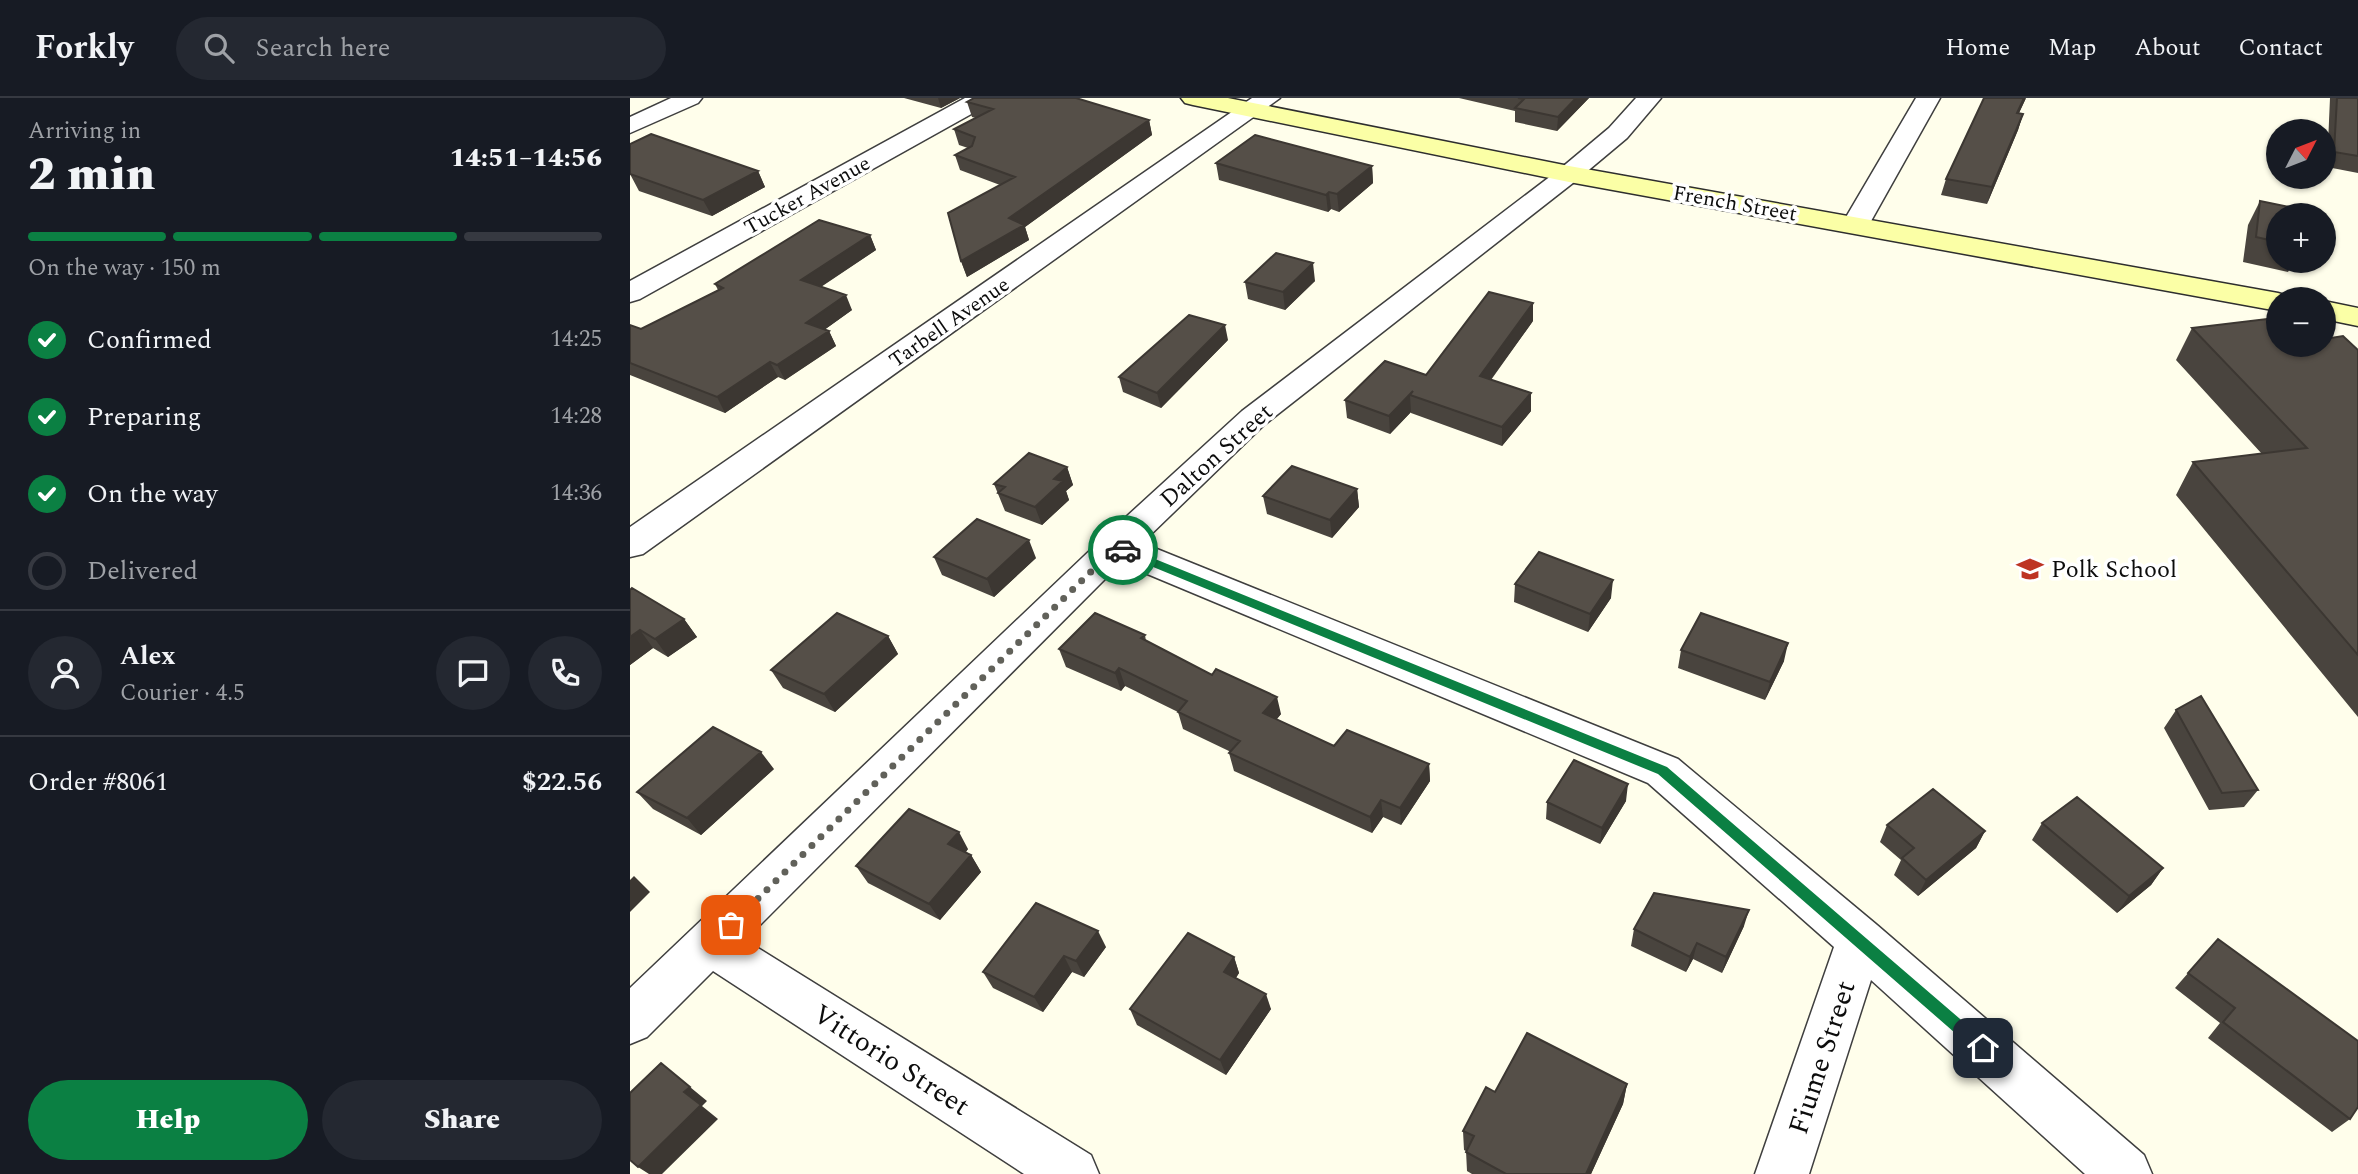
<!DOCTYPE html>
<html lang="en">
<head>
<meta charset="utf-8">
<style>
  :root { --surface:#171b24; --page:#242831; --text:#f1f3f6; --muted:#9ea1a6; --line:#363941; --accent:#0b8043 }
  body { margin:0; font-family:Spectral,serif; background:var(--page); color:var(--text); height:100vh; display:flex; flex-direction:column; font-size:26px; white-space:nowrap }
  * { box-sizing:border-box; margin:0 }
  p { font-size:23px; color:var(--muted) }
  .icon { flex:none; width:38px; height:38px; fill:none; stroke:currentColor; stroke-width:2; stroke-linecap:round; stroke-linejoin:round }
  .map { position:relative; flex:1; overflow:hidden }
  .drawer { display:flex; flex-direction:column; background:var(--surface); width:630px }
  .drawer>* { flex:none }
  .needle { width:46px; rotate:48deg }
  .controls { position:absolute; left:1636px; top:21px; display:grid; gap:14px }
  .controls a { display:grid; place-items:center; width:70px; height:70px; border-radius:50%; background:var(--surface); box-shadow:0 2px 5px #0004; font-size:35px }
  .pin { position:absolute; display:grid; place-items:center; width:60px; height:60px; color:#fff; margin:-30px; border-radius:14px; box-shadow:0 4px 10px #0006 }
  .courier { position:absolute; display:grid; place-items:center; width:70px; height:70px; margin:-35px; border:5px solid #0b8043; border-radius:50%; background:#fff; color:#222; box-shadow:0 2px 9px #0007 }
  .head em { font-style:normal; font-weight:800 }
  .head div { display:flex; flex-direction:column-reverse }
  .head { display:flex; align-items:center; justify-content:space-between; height:119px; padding:0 28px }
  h1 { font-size:46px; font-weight:800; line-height:52px }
  .bar { display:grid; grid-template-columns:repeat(4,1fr); gap:10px 7px; align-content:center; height:84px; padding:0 28px }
  .bar i { height:9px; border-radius:5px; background:var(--line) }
  .bar .active { background:var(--accent) }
  .bar p { grid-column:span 4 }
  .line { display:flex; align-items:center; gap:18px; padding:0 28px; border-top:2px solid var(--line) }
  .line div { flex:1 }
  .round { display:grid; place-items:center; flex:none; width:74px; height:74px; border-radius:37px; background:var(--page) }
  ol { padding:0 28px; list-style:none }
  li { display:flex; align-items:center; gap:21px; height:77px }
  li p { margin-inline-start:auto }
  li .icon { padding:7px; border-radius:50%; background:var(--accent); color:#fff; stroke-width:4 }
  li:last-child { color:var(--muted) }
  li i { width:38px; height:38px; border:4px solid var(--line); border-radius:50% }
  .cta { display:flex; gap:14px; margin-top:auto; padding:14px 28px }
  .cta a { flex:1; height:80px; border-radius:42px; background:var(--accent); color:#fff; font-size:28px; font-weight:800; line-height:80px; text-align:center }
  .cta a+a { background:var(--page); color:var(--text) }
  header { display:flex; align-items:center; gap:42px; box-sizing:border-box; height:98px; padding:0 35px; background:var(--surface); border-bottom:2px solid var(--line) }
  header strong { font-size:33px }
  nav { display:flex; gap:38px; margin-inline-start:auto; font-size:24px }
  .search { width:490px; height:63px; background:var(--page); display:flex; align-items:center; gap:18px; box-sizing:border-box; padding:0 24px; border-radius:38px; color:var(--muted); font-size:26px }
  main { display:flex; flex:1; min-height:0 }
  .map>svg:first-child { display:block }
</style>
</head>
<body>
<header>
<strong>Forkly</strong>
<div class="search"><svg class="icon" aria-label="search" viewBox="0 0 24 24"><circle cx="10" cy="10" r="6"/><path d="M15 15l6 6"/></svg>Search here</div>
<nav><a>Home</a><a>Map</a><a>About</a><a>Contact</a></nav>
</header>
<main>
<section class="drawer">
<div class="head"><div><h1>2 min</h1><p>Arriving in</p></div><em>14:51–14:56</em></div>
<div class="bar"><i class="active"></i><i class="active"></i><i class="active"></i><i></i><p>On the way · 150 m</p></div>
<ol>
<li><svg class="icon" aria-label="check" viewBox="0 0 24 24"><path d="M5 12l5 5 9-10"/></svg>Confirmed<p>14:25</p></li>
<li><svg class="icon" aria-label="check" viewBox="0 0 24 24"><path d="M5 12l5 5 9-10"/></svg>Preparing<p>14:28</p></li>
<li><svg class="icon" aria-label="check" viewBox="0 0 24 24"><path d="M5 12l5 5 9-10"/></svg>On the way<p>14:36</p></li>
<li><i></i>Delivered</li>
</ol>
<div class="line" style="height:126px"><a class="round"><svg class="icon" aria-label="person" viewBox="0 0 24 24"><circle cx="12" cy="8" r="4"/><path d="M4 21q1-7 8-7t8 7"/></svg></a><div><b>Alex</b><p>Courier · 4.5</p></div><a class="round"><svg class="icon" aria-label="chat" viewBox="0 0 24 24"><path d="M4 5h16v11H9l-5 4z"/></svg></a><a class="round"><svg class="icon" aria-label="phone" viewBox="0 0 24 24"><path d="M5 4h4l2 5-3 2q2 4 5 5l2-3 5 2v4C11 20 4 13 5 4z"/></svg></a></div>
<div class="line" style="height:91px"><div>Order #8061</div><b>$22.56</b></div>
<div class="cta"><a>Help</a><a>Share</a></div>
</section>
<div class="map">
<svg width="1728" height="1076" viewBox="0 0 1728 1076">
  <rect width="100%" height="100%" fill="#fffeeb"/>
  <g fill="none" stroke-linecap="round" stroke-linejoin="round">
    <g stroke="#3f3f3f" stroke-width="3">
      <path id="street" d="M41 0H72L68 5 0 35V19Z
        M335 0H365L361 5 10 201 0 204V183Z
        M622 0H650L13 456 0 459V429Z
        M1006 0H1031L997 40 948 81 634 327 512 445 1048 661 1247 827 1514 1057 1522 1076H1455L1241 882 1179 1076H1125L1204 849 1018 685 491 465 115 842 461 1057 469 1076H394L83 873 17 939 0 946V890L473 440 612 313 930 71 979 30Z
        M1286 0H1310L1236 132 1226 134 1216 132 1212 126Z"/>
    </g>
    <g stroke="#2e2e2e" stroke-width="3">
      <path id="secondary" d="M551 0H598L939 68 1648 195 1658 198 1661 201H1648V213L939 84 563 7 555 5Z
        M1694 203 1728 210V228L1694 221Z"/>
    </g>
    <use href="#street" fill="#fff" fill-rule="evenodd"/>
    <use href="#secondary" fill="#fbffa6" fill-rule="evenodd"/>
  </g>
  <path fill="#49443e" d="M274 0H330L311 10Z
    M829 0H959L927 33 885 24V13Z
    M1396 0 1389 15 1393 16 1388 32 1357 106 1311 97 1316 81Z
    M1700 0H1728V75L1697 69Z
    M337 4 519 22 522 37 395 129 399 142 337 179 331 163 370 87 330 72 325 57 338 50 329 47 324 31 346 20 342 19Z
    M586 65 742 68 743 85 709 114 701 111 698 114 589 82Z
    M128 73 135 89 82 118 9 93 0 76Z
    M1630 103 1648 117V163H1664L1658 174 1613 164 1618 127Z
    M240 137 246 152 191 189 222 212 194 232 199 233 206 248 155 282 148 279 95 315 0 277V227L11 231 88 192 85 186Z
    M685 183 655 212 618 201 615 184Z
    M903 223 861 282 901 313 872 348 781 315V314L760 336 717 320 715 302 796 277Z
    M1562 230 1648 247 1728 252V619L1546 397 1563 364 1632 356 1546 262Z
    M598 242 531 310 493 294 489 279Z
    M437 369 443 387 436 393 439 402 412 427 375 413 364 386Z
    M727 391 729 409 702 440 637 416 633 398Z
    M304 459 406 460 364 499 312 477Z
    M885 486 981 500 958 534 884 504Z
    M0 492 54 521 67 539 38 559 23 550 0 567Z
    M515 537 516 543 651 616 646 622 704 648 799 666 800 683 771 727 753 719 742 735 604 673 599 655 601 654 553 631 548 614 495 588 491 593 436 569 429 551Z
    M258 538 268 556 205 614 153 590 141 572Z
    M1051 552 1154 563 1135 602 1048 570Z
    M1546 612 1628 692 1614 709 1579 712 1534 630Z
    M144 671 71 737 23 711 7 694Z
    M996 703 970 746 916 721 917 704Z
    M1412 725 1533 770 1521 787 1487 815 1402 742Z
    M1257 727 1355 733 1346 750 1288 798 1264 777 1271 762 1250 744Z
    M338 751 336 754 341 757 351 774 310 822 238 785 226 768Z
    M1114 828 1092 875 1063 861 1056 874 1001 848 1004 831Z
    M1588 841 1720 1021 1702 1034 1578 940 1590 925 1545 890Z
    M476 849 454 879 442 874 413 914 363 890 353 874Z
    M604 859 609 875 606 880 641 911 596 977 507 927 500 911Z
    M997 986 993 1006 961 1076H842L837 1073 836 1053 834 1052 833 1033 865 994Z"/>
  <path fill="#3c3732" d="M308 0H330L311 10Z
    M946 0H959L927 33 928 19Z
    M1394 0H1396L1382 30 1387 15Z
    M1393 16 1388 32 1357 106 1362 89Z
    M519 22 522 37 395 129 399 142 337 179 331 163 379 120Z
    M742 68 743 85 709 114 707 96Z
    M128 73 135 89 82 118 73 102Z
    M699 94 701 111 698 114 696 97Z
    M240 137 246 152 178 197 171 182Z
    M683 165 685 183 655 212 653 194Z
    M216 197 222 212 183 240 176 225Z
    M903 205V223L850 296V278Z
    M595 227 598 242 531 310 527 295Z
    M199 233 206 248 155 282 147 267Z
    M140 264 148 279 95 315 87 299Z
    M783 293 780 297 781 314 760 336 759 318Z
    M901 295V313L872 348V329Z
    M437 369 443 387 436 393 439 402 412 427 405 409 424 381Z
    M727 391 729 409 702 440 700 422Z
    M399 442 406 460 364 499 357 481Z
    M983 482 981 500 958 534 960 516Z
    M54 521 67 539 38 559 25 541Z
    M10 532 23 550 0 567V539Z
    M258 538 268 556 205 614 194 596Z
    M1158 545 1154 563 1135 602 1140 584Z
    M489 570 495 588 491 593 485 575Z
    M647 599 651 616 637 633 633 615Z
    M131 654 144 671 71 737 57 720Z
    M799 666 800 683 771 727 770 710Z
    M998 686 996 703 970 746 972 730Z
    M751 702 753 719 742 735 740 719Z
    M1355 733 1346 750 1288 798 1296 782Z
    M329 734 338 751 328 763 318 746Z
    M341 757 351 774 310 822 299 806Z
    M1533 770 1521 787 1487 815 1499 798Z
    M4 778 20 794 0 814V782Z
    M1119 812 1114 828 1092 875 1096 859Z
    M468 833 476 849 454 879 446 863Z
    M1067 845 1063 861 1056 874 1060 859Z
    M434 858 442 874 413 914 404 899Z
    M604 859 609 875 599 889 594 874Z
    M636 896 641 911 596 977 590 962Z
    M997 986 993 1006 961 1076H956Z
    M60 989 77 1003 72 1008 88 1021 32 1076H19L8 1069 54 994Z"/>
  <path fill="#554f48" stroke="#3c3732" stroke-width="2" d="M344 0H446L519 22 379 120 394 127 331 163 318 115 385 79 325 57 342 48 345 39 324 31 363 11 337 4Z
    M888 0H946L928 19 885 10 894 1Z
    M1354 0H1394L1387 15 1393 16 1362 89 1316 81Z
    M1707 0H1728V58L1704 54Z
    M21 36 128 73 73 102 0 76V46Z
    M625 37 742 68 707 96 699 94 696 97 586 65Z
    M1630 103 1674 112 1673 117H1648V144L1626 139Z
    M189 122 240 137 171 182 216 197 176 225 199 233 147 267 140 264 87 299 0 265V227L11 231 93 190 85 186Z
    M646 155 683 165 653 194 615 184Z
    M859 194 903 205 850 278 901 295 872 329 780 297 783 293 759 318 715 302 755 263 796 277Z
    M559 217 595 227 527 295 489 279Z
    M1637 221 1648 233V247H1694V241L1713 238 1728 252V557L1563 364 1677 350 1562 230Z
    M399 355 437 369 424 381 433 383 405 409 368 395 375 389 364 386Z
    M662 368 727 391 700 422 633 398Z
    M347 421 399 442 357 481 304 459Z
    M909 454 983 482 960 516 885 486Z
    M2 490 54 521 25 541 10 532 0 539V492Z
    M207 515 258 538 194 596 141 572Z
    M465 515 515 537 511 540 582 577 586 571 647 599 633 615 704 648 717 632 799 666 770 710 751 702 740 719 599 655 610 643 548 614 557 603 489 570 485 575 429 551Z
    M1071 515 1158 545 1140 584 1051 552Z
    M1571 598 1628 692 1592 695 1546 612Z
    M83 629 131 654 57 720 7 694Z
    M944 662 998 686 972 730 917 704Z
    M1303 691 1355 733 1296 782 1272 760 1284 750 1257 727Z
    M1447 699 1533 770 1499 798 1412 725Z
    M279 711 329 734 318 746 341 757 299 806 226 768Z
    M1024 795 1119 812 1096 859 1067 845 1060 859 1004 831Z
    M406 805 468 833 446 863 434 858 404 899 353 874Z
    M558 835 604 859 594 874 636 896 590 962 500 911Z
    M1588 841 1728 943V1009L1720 1021 1593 924 1605 910 1558 875Z
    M897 935 997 986 956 1076H876L836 1054 844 1038 833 1033 856 989 865 994Z
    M31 965 60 989 54 994 71 1007 8 1069 0 1062V995Z"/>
  <path fill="#0b8043" d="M493 448 1037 669 1358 945 1360 950 1358 955H1348L1028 676 489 455 488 452Z"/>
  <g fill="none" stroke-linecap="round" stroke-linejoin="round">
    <path stroke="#61615a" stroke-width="7" stroke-dasharray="0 12.6" d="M101 827 486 449 493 452"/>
  </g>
  <defs>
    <g id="school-bare" transform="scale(2.1)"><path d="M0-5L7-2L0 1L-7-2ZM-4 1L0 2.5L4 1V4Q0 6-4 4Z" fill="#be3423" stroke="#fff" stroke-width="2.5" paint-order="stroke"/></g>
  </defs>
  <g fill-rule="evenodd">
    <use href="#school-bare" x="1400" y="471"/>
  </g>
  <g text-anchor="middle" stroke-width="7" stroke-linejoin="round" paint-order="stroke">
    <g font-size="21" fill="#0c0c0c" stroke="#fff">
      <text transform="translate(177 97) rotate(-29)" y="7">Tucker Avenue</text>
      <text transform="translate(1105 105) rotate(10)" y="7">French Street</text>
      <text transform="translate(319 224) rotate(-35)" y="7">Tarbell Avenue</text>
    </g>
    <g font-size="24" fill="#0c0c0c" stroke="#fff">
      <text transform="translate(586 357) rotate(-42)" y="8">Dalton Street</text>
    </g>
    <g font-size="24" fill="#0c0c0c" stroke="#fff" text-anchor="start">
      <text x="1421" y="479">Polk School</text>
    </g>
    <g font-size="28" fill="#0c0c0c" stroke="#fff">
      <text transform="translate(1191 959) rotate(-72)" y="10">Fiume Street</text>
      <text transform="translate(262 961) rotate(33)" y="10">Vittorio Street</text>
    </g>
  </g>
</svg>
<div class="controls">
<a><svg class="needle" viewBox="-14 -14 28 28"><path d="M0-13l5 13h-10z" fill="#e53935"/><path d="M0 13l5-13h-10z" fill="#9ea1a6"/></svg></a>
<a>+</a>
<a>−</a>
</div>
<div class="pin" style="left:101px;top:827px;background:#ea580c"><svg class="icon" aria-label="bag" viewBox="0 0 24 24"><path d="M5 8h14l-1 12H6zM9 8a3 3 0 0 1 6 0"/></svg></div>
<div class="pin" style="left:1353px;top:950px;background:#1f2937"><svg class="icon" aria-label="home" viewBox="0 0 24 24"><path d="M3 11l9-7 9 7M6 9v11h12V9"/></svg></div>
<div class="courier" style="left:493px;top:452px"><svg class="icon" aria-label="car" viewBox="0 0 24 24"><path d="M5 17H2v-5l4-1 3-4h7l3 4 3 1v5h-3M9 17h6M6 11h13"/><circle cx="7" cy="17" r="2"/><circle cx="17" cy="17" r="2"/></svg></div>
</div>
</main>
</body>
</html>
